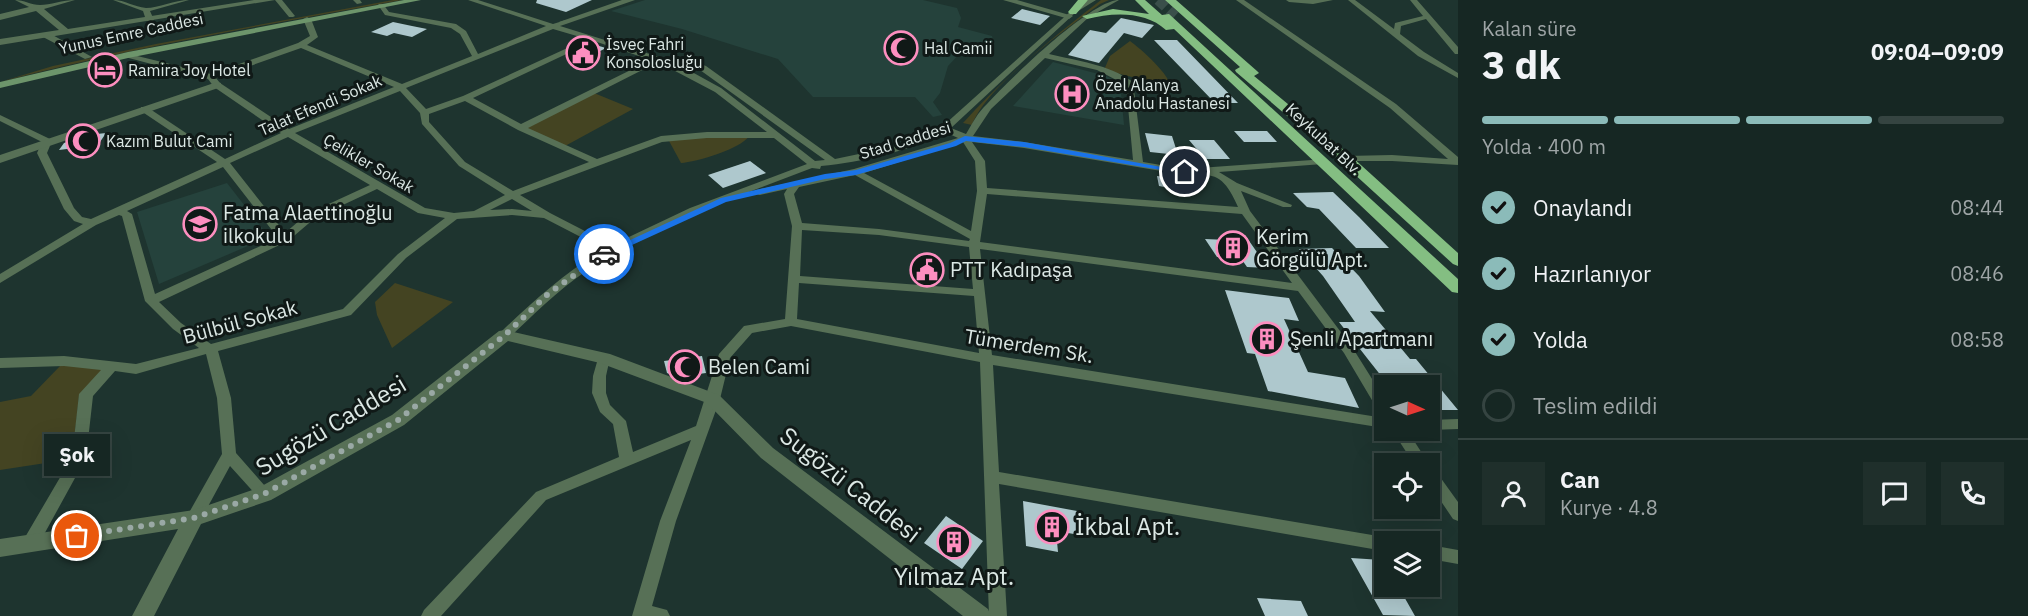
<!DOCTYPE html>
<html lang="tr">
<head>
<meta charset="utf-8">
<style>
  :root { --surface:#162723; --page:#1f2f2b; --text:#f1f3f6; --muted:#9ea5a6; --line:#354441; --accent:#8bbbb9 }
  body { margin:0; font-family:"IBM Plex Sans",sans-serif; background:var(--page); color:var(--text); height:100vh; display:flex; flex-direction:column; font-size:22px; white-space:nowrap }
  * { box-sizing:border-box; margin:0 }
  p { font-size:20px; color:var(--muted) }
  .icon { flex:none; width:33px; height:33px; fill:none; stroke:currentColor; stroke-width:2; stroke-linecap:round; stroke-linejoin:round }
  .map { position:relative; flex:1; overflow:hidden }
  .drawer { display:flex; flex-direction:column; background:var(--surface); width:570px }
  .drawer>* { flex:none }
  .needle { width:39px; rotate:93deg }
  .controls { position:absolute; left:1374px; top:375px; display:grid; gap:12px }
  .controls a { display:grid; place-items:center; width:66px; height:66px; border-radius:0px; background:var(--surface); box-shadow:0 6px 24px #0002,0 0 0 2px var(--line); font-size:30px }
  .pin { position:absolute; display:grid; place-items:center; width:51px; height:51px; color:#fff; margin:-26px; border:3px solid #fff; border-radius:50%; box-shadow:0 2px 6px #0007 }
  .courier { position:absolute; display:grid; place-items:center; width:60px; height:60px; margin:-30px; border:4px solid #1a73e8; border-radius:50%; background:#fff; color:#222; box-shadow:0 2px 8px #0007 }
  .bubble { position:absolute; height:42px; border-radius:0px; background:var(--surface); box-shadow:0 6px 24px #0002,0 0 0 2px var(--line); font-size:20px; font-weight:800; line-height:42px; text-align:center }
  .overview em { font-style:normal; font-weight:800 }
  .overview div { display:flex; flex-direction:column-reverse }
  .overview { display:flex; align-items:center; justify-content:space-between; height:102px; padding:0 24px }
  h1 { font-size:39px; font-weight:800; line-height:45px }
  .bar { display:grid; grid-template-columns:repeat(4,1fr); gap:9px 6px; align-content:center; height:72px; padding:0 24px }
  .bar i { height:8px; border-radius:4px; background:var(--line) }
  .bar .active { background:var(--accent) }
  .bar p { grid-column:span 4 }
  .line { display:flex; align-items:center; gap:15px; padding:0 24px; border-top:2px solid var(--line) }
  .line div { flex:1 }
  .round { display:grid; place-items:center; flex:none; width:63px; height:63px; border-radius:0px; background:var(--page) }
  ol { padding:0 24px; list-style:none }
  li { display:flex; align-items:center; gap:18px; height:66px }
  li p { margin-inline-start:auto }
  li .icon { padding:6px; border-radius:50%; background:var(--accent); color:#111; stroke-width:4 }
  li:last-child { color:var(--muted) }
  li i { width:33px; height:33px; border:3px solid var(--line); border-radius:50% }
  main { display:flex; flex:1; min-height:0 }
  .map>svg:first-child { display:block }
</style>
</head>
<body>
<main>
<div class="map">
<svg width="1458" height="616" viewBox="0 0 1458 616">
  <rect width="100%" height="100%" fill="#1e342f"/>
  <path fill="#25423c" d="M645 0H923L957 8 961 18 958 27 992 36 994 44 965 48 948 66 940 93 933 102 942 115 933 117 915 97H813L778 59 682 29 611 11Z
    M1053 62 1106 76 1120 83 1124 125 1013 106Z
    M227 183 269 237 159 284 137 212Z"/>
  <path fill="#442" d="M393 0H402C268 25 132 47 0 82L53 66 156 44Z
    M1101 0H1109L1100 4C1065 30 986 86 972 125L963 123C1004 77 1052 38 1101 0Z
    M1130 41C1141 49 1172 76 1171 89L1148 88 1140 79 1104 70 1110 56Z
    M594 93 633 109 565 146 525 128Z
    M749 136C741 149 696 162 681 163L668 139Z
    M395 283 453 302 392 348 377 315 375 302Z
    M62 364 104 369 79 396 72 459 0 470V402L31 396Z"/>
  <path fill="#aec8cd" d="M537 0H592L566 12 536 3Z
    M1022 9 1050 16 1040 25 1011 18Z
    M1121 18 1154 25 1142 38 1124 33 1099 63 1068 55 1090 30 1106 33Z
    M393 22 412 26 427 29 412 37 394 33 387 36 371 32Z
    M1154 40H1177L1238 103H1215Z
    M592 44 606 48 583 60 569 56Z
    M1234 131H1267L1277 142H1244Z
    M106 133 98 145 59 150 64 143 88 135Z
    M1145 133 1172 136 1178 155 1150 152Z
    M1189 140H1214L1230 159H1205Z
    M750 161 766 173 723 188 708 175Z
    M1157 176 1185 180 1187 191 1159 186Z
    M1333 192 1359 217 1389 248H1356L1319 209 1307 207 1293 193Z
    M1225 235H1245L1268 268 1247 267 1240 257H1217L1205 239 1228 240Z
    M1332 248 1359 276 1385 312 1370 311 1410 359H1416L1458 410H1430V378L1382 377 1367 358 1339 322H1355L1323 276 1299 249Z
    M1225 290 1289 298 1299 321 1284 319 1308 372 1345 378 1359 408 1268 391 1255 354 1247 353Z
    M702 356 706 373 677 377 667 373 664 361Z
    M1023 501 1077 511 1080 535 1056 531 1058 552 1026 546Z
    M946 516 983 541 962 569 924 543Z
    M1351 558 1382 560 1384 586H1398L1415 616 1383 615Z
    M1257 598 1301 601 1308 616H1265Z"/>
  <g fill="none" stroke-linecap="round" stroke-linejoin="round">
    <path stroke="#3a4f4a" stroke-width="10" stroke-dasharray="10 5" stroke-linecap="butt" d="M1158 0 1175 16"/>
    <path fill="#577056" fill-rule="evenodd" d="M113 0C125 0 134 7 146 8 158 8 175 0 189 0L150 11 154 20 150 22 146 20 143 11Z
      M275 0H282L295 16 293 17H289Z
      M353 0H360L362 3 357 4Z
      M468 0H478L553 24 566 20V24L560 26 672 61 721 88 815 161 825 160 700 70 672 60V56H678L706 66 835 159 897 146 944 125 1071 11 1088 0H1096L1075 13 951 128 966 134C972 124 978 112 987 104 1009 80 1091 0 1119 0L1089 17 1049 54C1078 61 1108 64 1133 82L1143 162 1185 169 1326 159 1328 161 1323 164 1219 172 1237 183 1292 205 1291 207H1283L1241 191 1250 211 1352 347 1384 398V413L1379 412 1344 353 1298 291 980 249 992 355 1384 418V428L993 365 999 472 1384 537 1391 542H1384V551L999 484 1007 616H989L980 362 791 326 752 333 730 358 720 399 676 521 652 606 667 610 670 616H632L660 521 691 440 546 500 441 616H421L424 610 536 492 619 457 613 424 600 412 592 393 593 376 599 355H609L610 358 606 376V393L610 405 626 421 633 452 696 426 719 354 744 326 785 319 792 226 784 194 787 189 760 195 756 194V190L854 169 958 138 945 132C907 152 863 162 821 166L820 169 812 168C735 198 654 224 585 272 557 291 533 315 509 338L505 339 499 335 501 332C533 301 566 272 604 249L544 218 512 215 457 219 406 258 351 315 218 351 231 398 236 453 272 494 269 498 264 500 259 498 230 466 199 523 194 525 189 523 186 518 222 454 217 398 206 354 136 374 115 371 93 396 86 458 36 549 30 551 24 549 22 544 24 539 72 457 79 394 101 370 64 366 0 368V358L64 356 136 364 199 348 173 329 145 301 122 216 119 215 96 225 0 283V274L83 224 74 221 64 209 37 153 42 142 0 121V115L50 139 52 141 47 153 74 208 82 217 91 219 217 162 141 111V107H147L225 159 281 133 214 87 208 79 125 57V53L211 74 298 43 310 36 303 19 307 17 311 19 318 37 307 45 402 84 472 56 460 34 451 28 385 15 378 5 379 4H383L389 12 456 24 466 31 478 54 546 26ZM553 29 587 39 463 96 426 109 406 88ZM594 41 651 60 521 124 473 98ZM301 48 394 87 289 129 220 83 216 78ZM1045 58 1097 70 1126 85 1133 160 1024 142 973 136 991 109ZM658 62 715 92 767 132H707L661 136 597 159 528 128ZM400 91 420 113 422 124 459 166 505 195 474 211 454 213 425 208 295 133ZM465 101 518 130 589 162 513 191 465 162 429 122V114ZM288 137 370 185 307 214 285 233 230 163ZM707 138H774L807 164 690 208 612 245 550 213 520 195 662 142ZM963 142 975 161 977 191 971 231 864 173ZM972 142 1024 148 1185 175C1217 172 1225 178 1238 207L987 188 985 161ZM223 167 278 238 155 294 132 214 127 211ZM855 175 970 239 969 241 879 229 802 223 794 194 799 187ZM377 189 418 213 445 218 398 254 343 309 211 344 181 323 159 302 288 241 315 218ZM987 194 1242 214 1292 283 980 242ZM512 199 532 211 512 209 490 210ZM802 230 879 235 969 247 973 289 800 276ZM799 283 974 296 979 353 797 319Z
      M1236 0H1244L1396 104 1458 157V165L1392 161H1343L1341 159 1346 156 1392 155 1448 159 1390 108Z
      M1286 0H1333L1313 4 1289 2Z
      M1348 0H1355L1394 29 1395 23 1423 16 1410 0H1417L1458 47V54H1455L1426 19 1401 26 1400 34 1424 52 1458 73V78L1418 56Z
      M43 33H49L92 57 85 59 43 37Z
      M1458 419V429L1430 430V420Z
      M1392 430H1407L1429 464H1414Z
      M1430 468 1435 470 1458 502V521L1453 519 1430 485Z
      M1430 545 1458 550V564L1430 559Z"/>
    <path fill="#577056" fill-rule="evenodd" d="M15 0C24 0 31 5 40 5 50 5 63 0 75 0L44 9 68 29 254 0H275L0 45V39L59 30 36 11 0 20V14L29 7Z
      M622 0H635L566 24 559 22Z
      M1003 0H1017L1073 16 1069 19Z
      M217 82 221 83V87L0 163V155Z
      M505 330 610 354 719 395 773 448 988 609 991 616H963L761 458 707 403 600 363 508 341 404 425 271 500 201 524 154 616H132L178 529 0 557V539L194 510 258 488 392 415 499 331Z"/>
    <path fill="#6d956b" fill-rule="evenodd" d="M404 0H421L128 58 0 88V82L128 52Z"/>
    <path fill="#84be82" fill-rule="evenodd" d="M1078 0H1088L1076 14H1070L1068 12Z
      M1135 0H1145L1162 15 1169 14 1458 279V293L1452 292 1174 29 1166 30C1146 11 1113 12 1087 19L1082 16 1113 9 1149 14Z
      M1165 0H1176L1257 71 1259 73 1254 76 1351 156 1458 253V266L1453 264 1341 162 1236 72 1235 70 1240 67Z"/>
  </g>
  <path fill="#1a73e8" d="M965 136 1024 142 1189 172 1185 174 1024 147 966 141 956 146 856 175 825 179 726 202 608 256 600 254 721 198 825 174 856 170 950 143Z"/>
  <g fill="none" stroke-linecap="round" stroke-linejoin="round">
    <path stroke="#9aa9a5" stroke-width="6" stroke-dasharray="0 10.8" d="M77 536 194 518 264 494 398 420 505 335 548 294 604 254"/>
  </g>
  <defs>
    <g id="mosque-ring" transform="scale(1.725)"><circle r="9.5" fill="#101917" stroke="#fd8ebf" stroke-width="1.5"/><path d="M3.5-4.9A6 6 0 1 0 3.5 4.9A5 5 0 1 1 3.5-4.9Z" fill="#fd8ebf"/></g>
    <g id="civic-ring" transform="scale(1.725)"><circle r="9.5" fill="#101917" stroke="#fd8ebf" stroke-width="1.5"/><path d="M-.6-6.5H3V-4.5H.6V-3L4-1V1h2V6H-6V1h2V-1L-.6-3ZM-1.2 2.5V6h2.4V2.5Z" fill="#fd8ebf"/></g>
    <g id="hotel-ring" transform="scale(1.725)"><circle r="9.5" fill="#101917" stroke="#fd8ebf" stroke-width="1.5"/><path d="M-6-4.5h1.5V1H6V5H4.5V3h-9V5H-6ZM-4 0a1.8 1.8 0 1 1 3.6 0ZM.5 0V-2.5h3Q6-2.5 6 0Z" fill="#fd8ebf"/></g>
    <g id="hospital-ring" transform="scale(1.725)"><circle r="9.5" fill="#101917" stroke="#fd8ebf" stroke-width="1.5"/><path d="M-5-5h3v3.5h4V-5h3V5h-3V1.5h-4V5h-3Z" fill="#fd8ebf"/></g>
    <g id="school-ring" transform="scale(1.725)"><circle r="9.5" fill="#101917" stroke="#fd8ebf" stroke-width="1.5"/><path d="M0-5L7-2L0 1L-7-2ZM-4 1L0 2.5L4 1V4Q0 6-4 4Z" fill="#fd8ebf"/></g>
    <g id="building-ring" transform="scale(1.725)"><circle r="9.5" fill="#101917" stroke="#fd8ebf" stroke-width="1.5"/><path d="M-4-6H4V6H1V3H-1V6H-4ZM-2.5-4.3h1.7v1.8h-1.7ZM.8-4.3h1.7v1.8H.8ZM-2.5-1h1.7V.8h-1.7ZM.8-1h1.7V.8H.8Z" fill="#fd8ebf"/></g>
  </defs>
  <g fill-rule="evenodd">
    <use href="#mosque-ring" x="901" y="48"/>
    <use href="#civic-ring" x="583" y="53"/>
    <use href="#hotel-ring" x="105" y="70"/>
    <use href="#hospital-ring" x="1072" y="94"/>
    <use href="#mosque-ring" x="83" y="141"/>
    <use href="#school-ring" x="200" y="224"/>
    <use href="#building-ring" x="1233" y="248"/>
    <use href="#civic-ring" x="927" y="270"/>
    <use href="#building-ring" x="1267" y="339"/>
    <use href="#mosque-ring" x="685" y="367"/>
    <use href="#building-ring" x="1052" y="527"/>
    <use href="#building-ring" x="954" y="542"/>
  </g>
  <g text-anchor="middle" stroke-width="6" stroke-linejoin="round" paint-order="stroke">
    <g font-size="16" fill="#dce8e5" stroke="#101917">
      <text transform="translate(131 33) rotate(-12)" y="6">Yunus Emre Caddesi</text>
      <text transform="translate(320 105) rotate(-23)" y="6">Talat Efendi Sokak</text>
      <text transform="translate(1324 139) rotate(43)" y="6">Keykubat Blv.</text>
      <text transform="translate(905 140) rotate(-17)" y="6">Stad Caddesi</text>
      <text transform="translate(369 163) rotate(30)" y="6">Çelikler Sokak</text>
    </g>
    <g font-size="16" fill="#dce8e5" stroke="#101917" text-anchor="start">
      <text x="606" y="50">İsveç Fahri<tspan x="606" dy="18">Konsolosluğu</tspan></text>
      <text x="924" y="54">Hal Camii</text>
      <text x="128" y="76">Ramira Joy Hotel</text>
      <text x="1095" y="91">Özel Alanya<tspan x="1095" dy="18">Anadolu Hastanesi</tspan></text>
      <text x="106" y="147">Kazım Bulut Cami</text>
    </g>
    <g font-size="20" fill="#dce8e5" stroke="#101917" text-anchor="start">
      <text x="223" y="220">Fatma Alaettinoğlu<tspan x="223" dy="23">ilkokulu</tspan></text>
      <text x="1256" y="244">Kerim<tspan x="1256" dy="23">Görgülü Apt.</tspan></text>
      <text x="950" y="277">PTT Kadıpaşa</text>
      <text x="1290" y="346">Şenli Apartmanı</text>
      <text x="708" y="374">Belen Cami</text>
    </g>
    <g font-size="20" fill="#dce8e5" stroke="#101917">
      <text transform="translate(240 322) rotate(-15)" y="7">Bülbül Sokak</text>
      <text transform="translate(1029 346) rotate(9)" y="7">Tümerdem Sk.</text>
    </g>
    <g font-size="24" fill="#dce8e5" stroke="#101917">
      <text transform="translate(331 426) rotate(-31)" y="8">Sugözü Caddesi</text>
      <text transform="translate(850 485) rotate(38)" y="8">Sugözü Caddesi</text>
    </g>
    <g font-size="24" fill="#dce8e5" stroke="#101917" text-anchor="start">
      <text x="1075" y="535">İkbal Apt.</text>
      <text x="954" y="585" text-anchor="middle">Yılmaz Apt.</text>
    </g>
  </g>
</svg>
<div class="controls">
<a><svg class="needle" viewBox="-14 -14 28 28"><path d="M0-13l5 13h-10z" fill="#e53935"/><path d="M0 13l5-13h-10z" fill="#9ea5a6"/></svg></a>
<a><svg class="icon" aria-label="locate" viewBox="0 0 24 24"><circle cx="12" cy="12" r="6"/><path d="M12 2v4M12 18v4M2 12h4M18 12h4"/></svg></a>
<a><svg class="icon" aria-label="layers" viewBox="0 0 24 24"><path d="M12 4l9 5-9 5-9-5zM3 14l9 5 9-5"/></svg></a>
</div>
<div class="pin" style="left:77px;top:536px;background:#ea580c"><svg class="icon" aria-label="bag" viewBox="0 0 24 24"><path d="M5 8h14l-1 12H6zM9 8a3 3 0 0 1 6 0"/></svg></div>
<div class="pin" style="left:1185px;top:172px;background:#1f2937"><svg class="icon" aria-label="home" viewBox="0 0 24 24"><path d="M3 11l9-7 9 7M6 9v11h12V9"/></svg></div>
<div class="courier" style="left:604px;top:254px"><svg class="icon" aria-label="car" viewBox="0 0 24 24"><path d="M5 17H2v-5l4-1 3-4h7l3 4 3 1v5h-3M9 17h6M6 11h13"/><circle cx="7" cy="17" r="2"/><circle cx="17" cy="17" r="2"/></svg></div>
<div class="bubble" style="left:44px;top:434px;width:66px">Şok</div>
</div>
<section class="drawer">
<div class="overview"><div><h1>3 dk</h1><p>Kalan süre</p></div><em>09:04–09:09</em></div>
<div class="bar"><i class="active"></i><i class="active"></i><i class="active"></i><i></i><p>Yolda · 400 m</p></div>
<ol>
<li><svg class="icon" aria-label="check" viewBox="0 0 24 24"><path d="M5 12l5 5 9-10"/></svg>Onaylandı<p>08:44</p></li>
<li><svg class="icon" aria-label="check" viewBox="0 0 24 24"><path d="M5 12l5 5 9-10"/></svg>Hazırlanıyor<p>08:46</p></li>
<li><svg class="icon" aria-label="check" viewBox="0 0 24 24"><path d="M5 12l5 5 9-10"/></svg>Yolda<p>08:58</p></li>
<li><i></i>Teslim edildi</li>
</ol>
<div class="line" style="height:108px"><a class="round"><svg class="icon" aria-label="person" viewBox="0 0 24 24"><circle cx="12" cy="8" r="4"/><path d="M4 21q1-7 8-7t8 7"/></svg></a><div><b>Can</b><p>Kurye · 4.8</p></div><a class="round"><svg class="icon" aria-label="chat" viewBox="0 0 24 24"><path d="M4 5h16v11H9l-5 4z"/></svg></a><a class="round"><svg class="icon" aria-label="phone" viewBox="0 0 24 24"><path d="M5 4h4l2 5-3 2q2 4 5 5l2-3 5 2v4C11 20 4 13 5 4z"/></svg></a></div>
</section>
</main>
</body>
</html>
